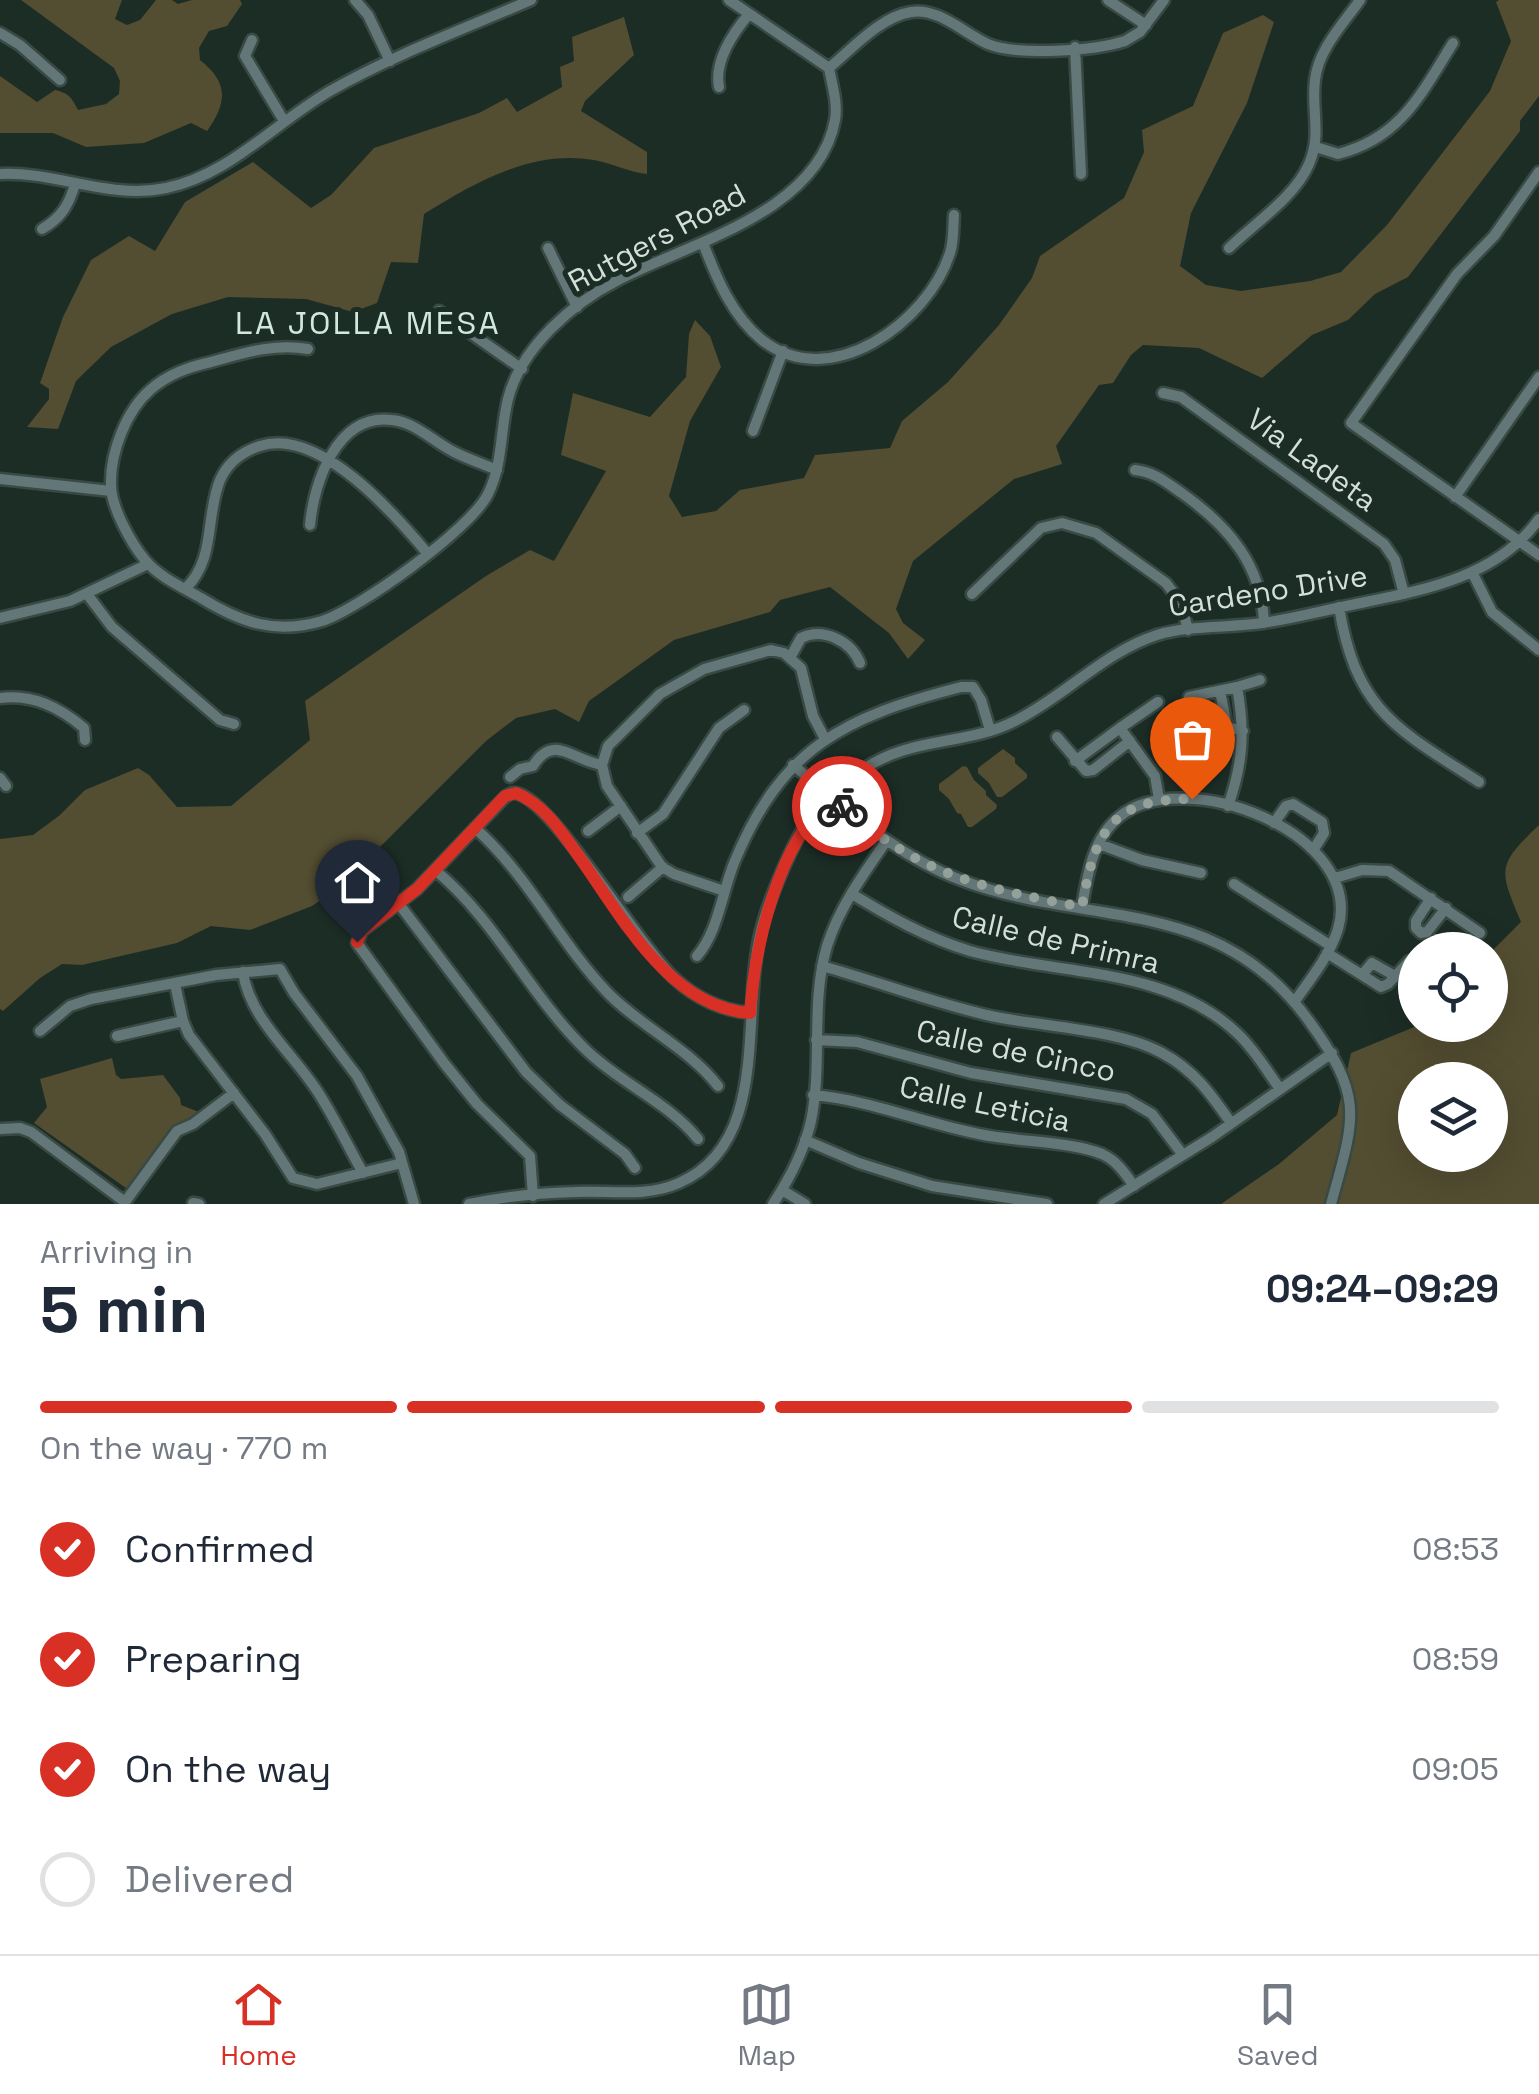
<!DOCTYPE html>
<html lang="en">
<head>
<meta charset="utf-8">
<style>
  :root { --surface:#fff; --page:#f6f6f7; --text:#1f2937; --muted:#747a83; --line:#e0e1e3; --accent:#d93025 }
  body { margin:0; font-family:"Space Grotesk",sans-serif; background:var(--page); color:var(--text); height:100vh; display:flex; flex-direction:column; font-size:38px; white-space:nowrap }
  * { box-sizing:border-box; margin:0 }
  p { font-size:32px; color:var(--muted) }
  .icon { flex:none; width:55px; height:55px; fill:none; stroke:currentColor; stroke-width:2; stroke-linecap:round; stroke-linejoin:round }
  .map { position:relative; height:1204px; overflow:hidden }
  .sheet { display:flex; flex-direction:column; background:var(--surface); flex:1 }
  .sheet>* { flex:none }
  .controls { position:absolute; left:1398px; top:932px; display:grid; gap:20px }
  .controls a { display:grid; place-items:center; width:110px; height:110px; border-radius:50%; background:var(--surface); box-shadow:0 10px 40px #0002; font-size:50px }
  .pin { position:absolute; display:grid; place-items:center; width:85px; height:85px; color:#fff; margin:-102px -42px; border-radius:50% 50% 50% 0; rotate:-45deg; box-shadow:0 0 10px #0007 }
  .pin .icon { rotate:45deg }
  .courier { position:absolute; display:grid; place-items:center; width:100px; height:100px; margin:-50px; border:8px solid #d93025; border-radius:50%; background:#fff; color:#222; box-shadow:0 2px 12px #0007 }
  .overview em { font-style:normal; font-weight:800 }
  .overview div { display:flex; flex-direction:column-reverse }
  .overview { display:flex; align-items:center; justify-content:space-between; height:170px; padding:0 40px }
  h1 { font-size:65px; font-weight:800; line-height:75px }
  .bar { display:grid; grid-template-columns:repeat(4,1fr); gap:15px 10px; align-content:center; height:120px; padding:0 40px }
  .bar i { height:12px; border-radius:8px; background:var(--line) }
  .bar .on { background:var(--accent) }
  .bar p { grid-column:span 4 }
  ol { padding:0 40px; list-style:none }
  li { display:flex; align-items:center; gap:30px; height:110px }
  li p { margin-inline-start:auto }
  li .icon { padding:10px; border-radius:50%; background:var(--accent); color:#fff; stroke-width:4 }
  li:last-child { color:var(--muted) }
  li i { width:55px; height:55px; border:5px solid var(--line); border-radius:50% }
  .tabs { display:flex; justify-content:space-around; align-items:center; height:140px; border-top:2px solid var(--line); background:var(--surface); font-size:28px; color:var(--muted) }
  .tabs a { display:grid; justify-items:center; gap:5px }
  .tabs .on { color:var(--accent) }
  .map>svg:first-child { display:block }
</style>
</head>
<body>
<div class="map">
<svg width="1539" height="1204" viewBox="0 0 1539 1204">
  <rect width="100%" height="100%" fill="#1c2d26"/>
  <path fill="#534d31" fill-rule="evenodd" d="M21 0H122L115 19 127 25 140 20 156 0H172L178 4 192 0H240L242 4 227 26 209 31 199 48 200 60C228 82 228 102 207 131L191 123 144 143 86 147 53 133H0V76L37 102 55 90C69 93 72 98 78 110L106 104 119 94 120 81 114 68Z
    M1499 0H1539V96L1520 121V131L1408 277 1375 294 1348 320 1312 335 1262 378 1199 348 1143 345 1131 355 1113 383 1099 385 1056 446 1062 464 1014 479 913 561 896 609 903 623 925 640 908 659 889 633 830 587 780 600 770 612 674 640 589 701 579 722 555 709 516 718 486 741 339 888 312 906 250 930 211 926 177 943 82 965 62 964 40 978 3 1011 0 1009V839L33 835 60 815 85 790 138 768 149 775 177 807 231 806 310 740 305 701 486 576 530 550 554 561 606 471 561 455 573 393 650 417 686 377 689 334 695 320 710 336 721 367 690 421 669 496 682 517 716 511 740 490 804 478 815 455 890 448 902 421 948 382 999 325 1032 278 1040 256 1124 198 1144 152 1142 130 1193 106 1223 33 1263 15 1274 22 1247 103 1191 213 1180 266 1206 285 1241 291 1310 281 1341 272 1387 225 1490 91 1511 41 1496 2Z
    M624 17 634 55 585 101 581 111 647 152V174C628 172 612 163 594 160 532 149 474 183 424 214L418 263 391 262 377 303 353 312 306 299 228 297 172 314 111 347 76 381 58 429 27 427 49 399V389L40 383 63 317 91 260 129 236 155 251 185 202 253 162 311 208 331 195 374 148 479 113 507 98 517 112 562 87 560 67 574 61 572 37Z
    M1003 749 1015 758V763L1027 774V778L1002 797H997L989 783 978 773V768Z
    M963 766 967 767 974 780 986 791V795L997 805 996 809 972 827H968L961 814 957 813 949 799 939 790V784Z
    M1539 825V1204H1221L1279 1164 1337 1115 1351 1053 1419 1025H1490V953L1521 922C1499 869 1496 866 1539 825ZM1415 1080H1490V1155H1415Z
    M112 1058 116 1075 121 1079 163 1075 180 1098 181 1105 199 1112 172 1130 155 1157 126 1188 34 1123 47 1107 40 1079Z"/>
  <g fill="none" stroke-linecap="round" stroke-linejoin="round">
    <g stroke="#394943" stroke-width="15">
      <path id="minor" d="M355 0 368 15 390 61
        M729 0 829 68
        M1108 0 1146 25
        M0 33 20 45 60 80
        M252 40 245 56 284 121
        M1075 47 1081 174
        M829 68C852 49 880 17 911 12 938 7 965 34 988 44 1017 56 1094 51 1125 41L1140 32 1164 0
        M719 87C714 61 733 33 749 14
        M1316 147 1338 154C1401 138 1421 94 1453 43
        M1539 172 1494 236 1457 274 1351 423 1539 555
        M0 174C56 171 109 200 166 188 228 176 276 122 330 91 393 55 464 29 531 0
        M42 229C61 218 69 205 75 184
        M703 243C716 277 732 316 762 340 830 394 928 322 950 253 954 241 953 227 954 215
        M548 248 577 307
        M1229 248C1255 223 1295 197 1309 164 1322 135 1311 109 1315 80 1318 50 1343 24 1360 0
        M439 311 522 369
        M308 349C274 343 244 353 211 362 189 367 168 374 150 390 126 411 110 453 111 485 111 507 131 543 145 560 159 577 182 587 201 598 240 622 275 635 322 621 359 609 471 529 488 494 503 464 500 431 508 399 521 347 573 303 618 280 689 243 818 213 835 120 838 103 832 85 829 68
        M1163 393 1181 397 1384 544 1395 560 1404 594
        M753 431 783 351
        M1135 470C1155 472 1167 483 1183 494 1228 526 1262 565 1264 623
        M0 479 111 491
        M1455 497 1539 377
        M310 525C314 482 337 413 392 420 415 422 434 442 454 452 468 459 483 464 497 470
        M1472 572 1492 612 1539 650
        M185 589C216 560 205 517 220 480 228 462 241 452 260 446 319 427 394 513 428 554
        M87 594 112 627 220 720 234 724
        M972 594 1041 528 1062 523 1096 533 1166 583 1181 603 1188 630
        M1339 607C1356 711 1397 729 1479 782
        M0 618 70 601 148 564
        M791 656 801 638C823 627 851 641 860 663
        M1220 691 1227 727 1243 731
        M1189 697 1237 687
        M0 698C33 694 59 707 84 728L85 740
        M1120 728 1158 702
        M1057 737 1086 771 1093 770 1130 741
        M1075 761 1120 728 1155 776 1159 799
        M793 765C845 808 896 856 961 880 1088 928 1217 893 1309 1021 1365 1098 1355 1117 1331 1204
        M510 777 520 769 533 766C553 733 572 760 602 765
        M0 778 6 786
        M1228 806C1243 764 1245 730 1237 687L1260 680
        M1274 823 1286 806 1293 804 1322 822 1324 833 1314 849
        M475 828C528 875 558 940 606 991 639 1026 689 1048 718 1086
        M588 831 621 806
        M637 833 663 814 719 728 744 710
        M1099 844 1142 860 1201 873
        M435 870C495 919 529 994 584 1048 618 1082 668 1102 698 1139
        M1335 878 1362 870 1389 871 1480 933
        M1234 884 1331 946
        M724 891 674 874 662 867 607 786 602 765 608 746 660 694 704 669 771 650 784 653 801 668 813 716 825 739
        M852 894C890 917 927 938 970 951 1060 976 1167 966 1238 1034 1255 1050 1267 1071 1280 1089
        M628 897 663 867
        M1431 898 1416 921V928L1421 933 1427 932 1446 908
        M399 904 526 1072 560 1105 625 1154 635 1168
        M1082 907C1087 876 1093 838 1119 817 1182 764 1366 832 1338 929 1330 955 1310 980 1295 1001
        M1327 953 1381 987 1388 984 1409 961
        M697 956C718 932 722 893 734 863 782 747 844 717 961 687H973L981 700 990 730
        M822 966C879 982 933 1003 991 1016 1042 1027 1118 1029 1162 1053 1194 1070 1211 1094 1231 1123
        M243 972C250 1021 296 1055 321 1097 336 1121 349 1148 363 1173
        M1362 975 1372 963 1395 976
        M175 984 183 1021 189 1035 265 1134 293 1178 317 1184 402 1163
        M40 1031 70 1006 91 999 216 975 280 969 294 993 357 1076 399 1152 414 1204
        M117 1036 183 1021
        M816 1040 857 1042 971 1073 1126 1099 1152 1114 1183 1155
        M813 1095C870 1100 923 1123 979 1134 1015 1142 1070 1141 1102 1154 1117 1161 1125 1173 1134 1186
        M0 1129 20 1128 31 1132 125 1202 177 1131 193 1124 234 1093
        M805 1140 859 1163 932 1186 1047 1204
        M782 1190 805 1204
        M533 1196 530 1156 477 1104 444 1063 357 943 362 931 417 889 505 797C511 793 512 792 519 794 556 806 636 942 674 978 694 997 722 1011 750 1013
        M193 1203 199 1204
        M469 1204C502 1197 540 1193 574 1192 609 1190 645 1198 679 1183 772 1143 740 1012 761 931 768 901 794 838 813 814 825 799 843 785 858 773 909 735 964 747 1015 721 1064 697 1104 652 1157 635 1190 625 1228 628 1262 623 1292 619 1321 611 1351 605 1418 591 1496 579 1539 519
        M773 1204C790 1178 804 1152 811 1121 823 1063 810 1004 827 946 839 908 864 873 887 840
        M1104 1204 1212 1137 1332 1053"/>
    </g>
    <use href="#minor" stroke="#647778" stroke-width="10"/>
  </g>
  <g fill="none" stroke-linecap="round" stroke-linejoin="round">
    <path stroke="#94a19b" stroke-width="10" stroke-dasharray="0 18" d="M842 806C921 876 983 888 1082 907 1095 832 1110 799 1192 799"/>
    <path stroke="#d93025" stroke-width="12" d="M357 942 362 931 417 889 505 796 516 793C545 805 563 834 580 858 622 917 669 1007 750 1013 755 944 778 844 832 796L842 806"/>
  </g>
  <g text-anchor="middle" stroke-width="10" stroke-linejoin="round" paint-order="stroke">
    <g font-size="30" fill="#d4dfda" stroke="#1c2d26">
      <text transform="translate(657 238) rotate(-28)" y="10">Rutgers Road</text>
      <text transform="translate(1312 460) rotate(36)" y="10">Via Ladeta</text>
      <text transform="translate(1268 591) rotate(-9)" y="10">Cardeno Drive</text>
      <text transform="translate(1056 940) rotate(13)" y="10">Calle de Primra</text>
      <text transform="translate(1016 1051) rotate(12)" y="10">Calle de Cinco</text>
      <text transform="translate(985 1104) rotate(12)" y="10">Calle Leticia</text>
    </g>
    <g font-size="32" letter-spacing="2.5" fill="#d2e8de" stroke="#1c2d26">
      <text x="368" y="334">LA JOLLA MESA</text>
    </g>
  </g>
</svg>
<div class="controls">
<a><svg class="icon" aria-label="locate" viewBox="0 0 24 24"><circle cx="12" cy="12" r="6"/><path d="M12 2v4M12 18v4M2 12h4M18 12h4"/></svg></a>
<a><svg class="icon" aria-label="layers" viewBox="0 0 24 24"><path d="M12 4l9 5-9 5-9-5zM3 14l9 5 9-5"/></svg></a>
</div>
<div class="pin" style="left:1192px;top:799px;background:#ea580c"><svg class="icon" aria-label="bag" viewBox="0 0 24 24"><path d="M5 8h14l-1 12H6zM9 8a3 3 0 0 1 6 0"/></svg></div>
<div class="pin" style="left:357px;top:942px;background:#1f2937"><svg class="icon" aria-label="home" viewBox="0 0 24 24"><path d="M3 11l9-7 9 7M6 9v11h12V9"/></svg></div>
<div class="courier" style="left:842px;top:806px"><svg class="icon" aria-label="bike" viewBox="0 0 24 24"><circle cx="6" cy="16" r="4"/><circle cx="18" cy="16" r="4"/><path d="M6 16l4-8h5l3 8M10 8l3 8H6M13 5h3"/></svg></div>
</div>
<section class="sheet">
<div class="overview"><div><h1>5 min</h1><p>Arriving in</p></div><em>09:24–09:29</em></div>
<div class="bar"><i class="on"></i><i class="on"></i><i class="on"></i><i></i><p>On the way · 770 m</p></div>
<ol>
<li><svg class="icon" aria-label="check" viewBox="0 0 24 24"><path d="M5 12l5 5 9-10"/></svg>Confirmed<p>08:53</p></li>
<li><svg class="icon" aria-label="check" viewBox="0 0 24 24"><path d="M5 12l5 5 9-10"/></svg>Preparing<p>08:59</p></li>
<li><svg class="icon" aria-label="check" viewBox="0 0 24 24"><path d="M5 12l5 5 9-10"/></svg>On the way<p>09:05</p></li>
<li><i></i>Delivered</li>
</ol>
</section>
<nav class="tabs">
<a class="on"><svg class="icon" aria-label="home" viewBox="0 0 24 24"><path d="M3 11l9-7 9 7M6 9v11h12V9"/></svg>Home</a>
<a><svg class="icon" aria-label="map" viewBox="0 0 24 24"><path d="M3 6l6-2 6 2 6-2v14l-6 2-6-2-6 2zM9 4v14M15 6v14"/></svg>Map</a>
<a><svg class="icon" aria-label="saved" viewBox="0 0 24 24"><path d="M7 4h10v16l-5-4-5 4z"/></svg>Saved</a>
</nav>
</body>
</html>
